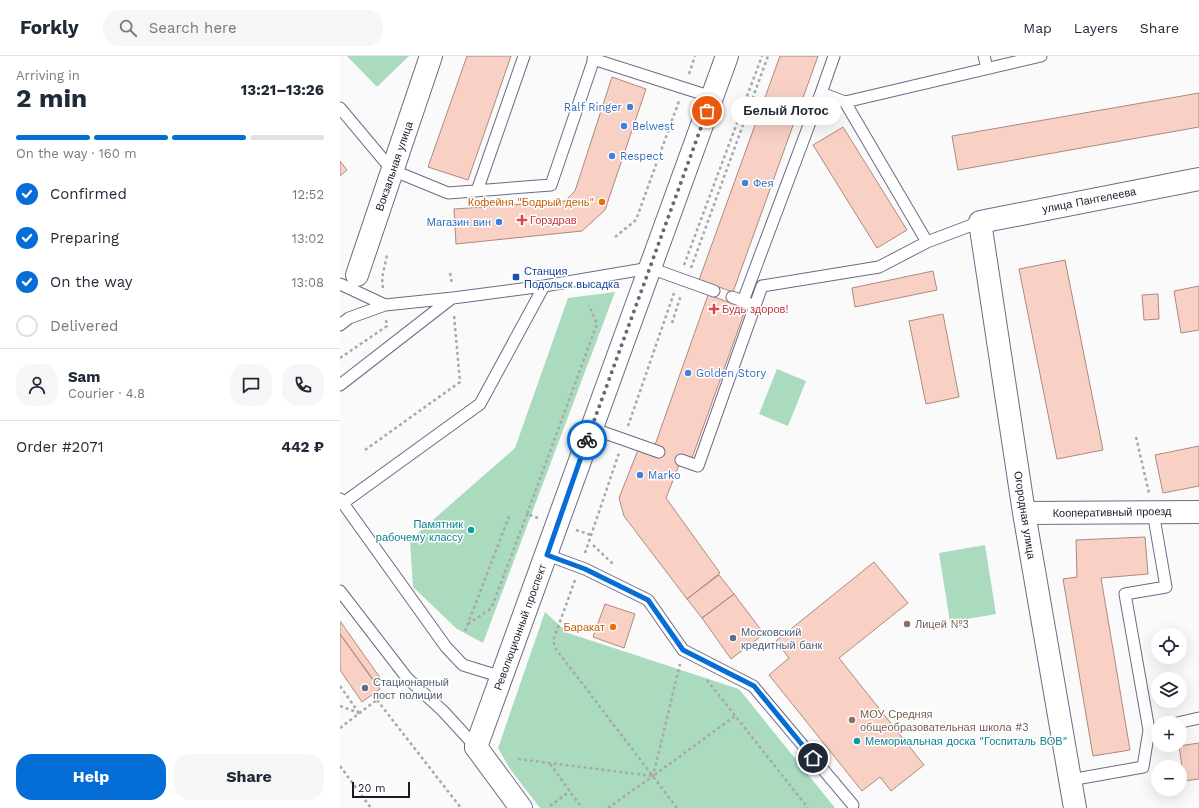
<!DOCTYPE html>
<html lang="en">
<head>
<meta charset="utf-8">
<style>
  :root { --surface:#fff; --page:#f6f6f7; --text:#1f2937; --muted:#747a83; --line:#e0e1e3; --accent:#056ed6 }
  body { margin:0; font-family:"Work Sans",sans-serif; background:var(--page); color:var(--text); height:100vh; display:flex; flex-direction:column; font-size:15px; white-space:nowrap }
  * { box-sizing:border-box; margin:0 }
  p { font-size:13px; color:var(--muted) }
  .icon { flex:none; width:22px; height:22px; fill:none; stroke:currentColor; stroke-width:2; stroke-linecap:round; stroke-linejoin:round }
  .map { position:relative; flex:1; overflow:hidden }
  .drawer { display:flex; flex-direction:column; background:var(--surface); width:340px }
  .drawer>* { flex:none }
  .controls { position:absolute; left:811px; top:572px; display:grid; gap:8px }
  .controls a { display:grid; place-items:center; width:36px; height:36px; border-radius:50%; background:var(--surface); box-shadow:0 4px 16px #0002; font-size:20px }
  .scale { position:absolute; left:12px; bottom:10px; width:58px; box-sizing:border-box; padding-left:4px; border:2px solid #1c1926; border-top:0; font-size:11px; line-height:14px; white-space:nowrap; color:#1c1926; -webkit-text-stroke:3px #fff; paint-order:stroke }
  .pin { position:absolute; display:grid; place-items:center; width:34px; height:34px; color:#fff; margin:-17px; border:2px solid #fff; border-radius:50%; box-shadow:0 1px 4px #0007 }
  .courier { position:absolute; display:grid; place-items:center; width:40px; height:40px; margin:-20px; border:3px solid #056ed6; border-radius:50%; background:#fff; color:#222; box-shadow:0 1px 5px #0007 }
  .bubble { position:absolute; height:28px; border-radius:14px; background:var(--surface); box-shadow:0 4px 16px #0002; font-size:13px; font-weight:700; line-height:28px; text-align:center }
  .headline em { font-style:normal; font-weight:700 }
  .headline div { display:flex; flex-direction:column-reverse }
  .headline { display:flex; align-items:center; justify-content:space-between; height:68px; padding:0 16px }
  h1 { font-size:26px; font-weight:700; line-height:30px }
  .bar { display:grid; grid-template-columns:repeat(4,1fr); gap:6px 4px; align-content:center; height:48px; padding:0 16px }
  .bar i { height:5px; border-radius:3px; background:var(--line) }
  .bar .selected { background:var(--accent) }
  .bar p { grid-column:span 4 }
  .line { display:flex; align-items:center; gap:10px; padding:0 16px; border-top:1px solid var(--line) }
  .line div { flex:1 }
  .round { display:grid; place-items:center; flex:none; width:42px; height:42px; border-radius:16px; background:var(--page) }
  ol { padding:0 16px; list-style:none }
  li { display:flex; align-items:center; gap:12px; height:44px }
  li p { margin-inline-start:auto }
  li .icon { padding:4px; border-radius:50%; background:var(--accent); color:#fff; stroke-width:4 }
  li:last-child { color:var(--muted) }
  li i { width:22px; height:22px; border:2px solid var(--line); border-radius:50% }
  .cta { display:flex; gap:8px; margin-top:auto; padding:8px 16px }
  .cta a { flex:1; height:46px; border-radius:16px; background:var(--accent); color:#fff; font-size:16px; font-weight:700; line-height:46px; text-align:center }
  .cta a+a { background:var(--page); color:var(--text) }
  header { display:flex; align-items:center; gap:24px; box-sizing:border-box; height:56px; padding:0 20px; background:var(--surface); border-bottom:1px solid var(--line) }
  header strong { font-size:19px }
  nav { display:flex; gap:22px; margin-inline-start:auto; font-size:14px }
  .search { width:280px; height:36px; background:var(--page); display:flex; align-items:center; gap:10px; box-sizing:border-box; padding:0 14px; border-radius:16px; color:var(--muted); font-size:15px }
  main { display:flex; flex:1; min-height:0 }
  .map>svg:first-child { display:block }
</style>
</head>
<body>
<header>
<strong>Forkly</strong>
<div class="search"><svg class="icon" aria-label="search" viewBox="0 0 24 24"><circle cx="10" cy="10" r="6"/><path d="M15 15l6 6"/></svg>Search here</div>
<nav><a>Map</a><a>Layers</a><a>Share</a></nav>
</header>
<main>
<section class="drawer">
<div class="headline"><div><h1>2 min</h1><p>Arriving in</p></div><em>13:21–13:26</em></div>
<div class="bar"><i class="selected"></i><i class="selected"></i><i class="selected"></i><i></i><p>On the way · 160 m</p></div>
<ol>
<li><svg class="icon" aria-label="check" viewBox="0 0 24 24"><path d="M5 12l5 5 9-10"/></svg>Confirmed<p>12:52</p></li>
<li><svg class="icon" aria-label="check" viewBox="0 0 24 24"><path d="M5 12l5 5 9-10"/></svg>Preparing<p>13:02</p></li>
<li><svg class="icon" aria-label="check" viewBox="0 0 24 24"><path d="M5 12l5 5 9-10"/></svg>On the way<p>13:08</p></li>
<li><i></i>Delivered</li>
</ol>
<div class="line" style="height:72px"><a class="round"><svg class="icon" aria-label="person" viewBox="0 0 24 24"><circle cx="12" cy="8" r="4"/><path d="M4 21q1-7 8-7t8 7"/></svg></a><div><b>Sam</b><p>Courier · 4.8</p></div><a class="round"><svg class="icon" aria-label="chat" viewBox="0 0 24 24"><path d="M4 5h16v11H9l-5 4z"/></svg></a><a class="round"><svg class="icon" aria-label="phone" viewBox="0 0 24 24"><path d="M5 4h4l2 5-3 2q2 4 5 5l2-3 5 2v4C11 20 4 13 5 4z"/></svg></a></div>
<div class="line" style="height:52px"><div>Order #2071</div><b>442 ₽</b></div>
<div class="cta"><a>Help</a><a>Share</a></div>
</section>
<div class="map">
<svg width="859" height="752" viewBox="0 0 859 752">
  <rect width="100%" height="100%" fill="#fafafa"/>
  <path fill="#abdbbe" d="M7 0H69L38 30H36Z
    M275 236 143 587 117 573 73 531 70 484 175 392 228 242Z
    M437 313 466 325 448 370 419 358Z
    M645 489 656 558 610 566 599 497Z
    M205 556 228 577 399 633 495 752H200L170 713 158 692Z"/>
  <path fill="#f9d0c4" stroke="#af897f" d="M127 0H171L128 124 88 111Z
    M440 0H478L393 236 359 224Z
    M272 21 306 33 265 154 242 175 116 188 114 153 225 145 235 135Z
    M859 37V71L618 114 612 80Z
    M503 71 567 174 537 192 473 89Z
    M0 105 7 114 0 120Z
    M725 204 763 394 717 403 679 213Z
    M593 215 597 234 515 251 512 232Z
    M859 230V274L841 277 834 235Z
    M818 238 819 263 804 264 802 239Z
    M368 239 406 252 352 402 343 399 326 442 380 517 347 543 284 460 279 442 298 394 316 401 320 390 315 389Z
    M603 258 619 341 586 348 569 265Z
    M859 390V430L823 437 815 399Z
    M805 481 808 518 761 522 790 694 753 700 723 523 737 521 736 484Z
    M534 506 568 547 499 602 584 709 551 735 540 721 522 735 429 619 449 602 436 585Z
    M379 519 394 538 362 562 347 543Z
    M394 538 424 578 391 603 362 562Z
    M265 548 295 558 284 592 253 581Z
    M0 565 41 623 35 627 0 578Z
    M0 578 40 633 22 646 0 614Z
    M859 687V723L844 725 839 690Z"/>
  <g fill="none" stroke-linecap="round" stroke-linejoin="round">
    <g stroke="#6f6989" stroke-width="13">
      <path id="service" d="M494 0 481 37 505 46 701 0
        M644 0 647 12
        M253 3 372 41
        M505 46 587 186
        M0 52 52 114 108 137 211 129 255 0
        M137 135 184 0
        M0 228 45 249
        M392 241 410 248
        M403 245 481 37
        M0 269 9 262 45 249 113 242 204 230 310 212 374 235
        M0 329 112 242
        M251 372 319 396
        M341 404 358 410 422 230 539 211 587 186 640 166
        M0 443 106 591 123 609 162 621
        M3 447 140 348 204 230
        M207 499 245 513 308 544 343 594 413 630 513 749
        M0 535 67 622 103 655 136 691
        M837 667 859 662
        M730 724 803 711 809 674 785 538 826 531 813 456"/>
    </g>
    <g stroke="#6f6989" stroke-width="24">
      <path id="minor" d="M17 219 91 0
        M684 457 859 456
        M136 691 181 752
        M735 752 684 457 640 166 859 123"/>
    </g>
    <g stroke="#6f6989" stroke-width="24">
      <path id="tertiary" d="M136 691 387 0"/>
    </g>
    <path stroke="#a8a7ab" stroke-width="2.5" stroke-dasharray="3 3" stroke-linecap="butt" d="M349 18 355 0
      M275 181 296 164 339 45
      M344 209 422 0
      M351 212 428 0
      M110 217 112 228
      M43 232 42 222 47 199
      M332 267 341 239
      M0 302 47 270 46 264
      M288 370 334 237
      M796 381 809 437
      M25 394 120 326 114 259
      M198 462 187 458 257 268 249 249
      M236 474 251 479
      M253 489 273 508
      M245 497 279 397
      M235 524 213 585 216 593 337 752
      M128 568 149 554 153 548 187 458
      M125 575 170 458
      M367 624 468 752
      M0 630 19 657
      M37 644 121 752
      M0 650 19 657
      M0 672 47 636
      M178 703 313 720 395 660
      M210 708 242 752
      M0 710 31 752
      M210 750 230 735
      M268 752 313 720 340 608"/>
    <use href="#service" stroke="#fff" stroke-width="11"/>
    <use href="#minor" stroke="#fff" stroke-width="22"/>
    <use href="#tertiary" stroke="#fff" stroke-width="22"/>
  </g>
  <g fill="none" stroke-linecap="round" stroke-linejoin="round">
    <path stroke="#6a6870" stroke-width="4" stroke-dasharray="0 7.2" d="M247 384 367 55"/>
    <path stroke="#056ed6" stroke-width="5" d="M247 384 207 499 245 513 308 544 343 594 414 630 473 702"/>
  </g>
  <g fill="#3f7fe0" stroke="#fff" stroke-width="1.5">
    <circle cx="290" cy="51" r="4"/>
    <circle cx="284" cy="70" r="4"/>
    <circle cx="272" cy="100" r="4"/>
    <circle cx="405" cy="127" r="4"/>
    <circle cx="159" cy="166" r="4"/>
    <circle cx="348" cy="317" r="4"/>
    <circle cx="300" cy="419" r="4"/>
  </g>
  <g fill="#e8710a" stroke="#fff" stroke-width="1.5">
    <circle cx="262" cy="146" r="4"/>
    <circle cx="273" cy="571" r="4"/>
  </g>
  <g fill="#e0444e" stroke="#fff" stroke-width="1.5">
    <path d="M180 158h4v4h4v4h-4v4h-4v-4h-4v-4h4z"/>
    <path d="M372 247h4v4h4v4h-4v4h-4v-4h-4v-4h4z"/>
  </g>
  <rect fill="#1a4fb4" stroke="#fff" stroke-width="1.5" x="172" y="217" width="8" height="8" rx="2"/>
  <g fill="#0f9aa8" stroke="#fff" stroke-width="1.5">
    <circle cx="131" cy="474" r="4"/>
    <circle cx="517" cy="685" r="4"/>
  </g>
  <g fill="#8d6e63" stroke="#fff" stroke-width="1.5">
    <circle cx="567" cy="568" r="4"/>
    <circle cx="512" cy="664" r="4"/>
  </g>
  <g fill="#5c6f8a" stroke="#fff" stroke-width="1.5">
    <circle cx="393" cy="582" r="4"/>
    <circle cx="25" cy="632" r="4"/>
  </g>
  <g text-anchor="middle" stroke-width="3" stroke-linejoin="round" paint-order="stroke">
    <g font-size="11" fill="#366cbe" stroke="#fff" text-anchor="start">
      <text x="282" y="55" text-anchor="end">Ralf Ringer</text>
      <text x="292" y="74">Belwest</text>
      <text x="280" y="104">Respect</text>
      <text x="413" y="131">Фея</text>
      <text x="151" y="170" text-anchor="end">Магазин вин</text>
      <text x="356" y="321">Golden Story</text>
      <text x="308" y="423">Marko</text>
    </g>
    <g font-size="11" fill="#1c1926" stroke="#fff">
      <text transform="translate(54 110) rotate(-71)" y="4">Вокзальная улица</text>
      <text transform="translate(749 144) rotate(-11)" y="4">улица Пантелеева</text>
      <text transform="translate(772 456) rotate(-1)" y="4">Кооперативный проезд</text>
      <text transform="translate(685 459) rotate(81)" y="4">Огородная улица</text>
      <text transform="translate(180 571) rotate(-70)" y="4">Революционный проспект</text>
    </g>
    <g font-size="11" fill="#c56008" stroke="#fff" text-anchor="end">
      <text x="254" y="150">Кофейня "Бодрый день"</text>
      <text x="265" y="575">Баракат</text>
    </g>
    <g font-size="11" fill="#be3a42" stroke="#fff" text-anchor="start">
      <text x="190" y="168">Горздрав</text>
      <text x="382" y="257">Будь здоров!</text>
    </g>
    <g font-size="11" fill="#164399" stroke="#fff" text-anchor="start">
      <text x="184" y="219">Станция<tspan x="184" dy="13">Подольск высадка</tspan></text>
    </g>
    <g font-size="11" fill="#0d838f" stroke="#fff" text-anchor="end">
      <text x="123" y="472">Памятник<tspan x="123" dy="13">рабочему классу</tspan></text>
      <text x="525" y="689" text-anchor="start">Мемориальная доска "Госпиталь ВОВ"</text>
    </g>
    <g font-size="11" fill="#785e54" stroke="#fff" text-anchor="start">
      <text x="575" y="572">Лицей №3</text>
      <text x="520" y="662">МОУ Средняя<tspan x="520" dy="13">общеобразовательная школа #3</tspan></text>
    </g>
    <g font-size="11" fill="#4e5e75" stroke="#fff" text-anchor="start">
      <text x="401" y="580">Московский<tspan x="401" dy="13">кредитный банк</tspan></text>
      <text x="33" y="630">Стационарный<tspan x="33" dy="13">пост полиции</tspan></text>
    </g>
  </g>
</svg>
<div class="controls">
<a><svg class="icon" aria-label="locate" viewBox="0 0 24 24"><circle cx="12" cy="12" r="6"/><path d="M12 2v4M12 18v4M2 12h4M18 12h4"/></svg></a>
<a><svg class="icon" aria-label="layers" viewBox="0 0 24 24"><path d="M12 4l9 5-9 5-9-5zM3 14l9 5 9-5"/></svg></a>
<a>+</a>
<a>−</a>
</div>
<div class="scale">20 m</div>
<div class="pin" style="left:367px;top:55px;background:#ea580c"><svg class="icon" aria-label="bag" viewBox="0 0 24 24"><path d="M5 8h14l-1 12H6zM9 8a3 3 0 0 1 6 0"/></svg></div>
<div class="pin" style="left:473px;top:702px;background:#1f2937"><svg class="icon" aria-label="home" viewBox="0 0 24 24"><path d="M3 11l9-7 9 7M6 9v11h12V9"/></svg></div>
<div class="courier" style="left:247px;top:384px"><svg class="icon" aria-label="bike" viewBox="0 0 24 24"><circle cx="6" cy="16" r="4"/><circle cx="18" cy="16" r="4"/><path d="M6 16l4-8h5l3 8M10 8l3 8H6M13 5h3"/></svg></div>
<div class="bubble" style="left:391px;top:41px;width:110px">Белый Лотос</div>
</div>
</main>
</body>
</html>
